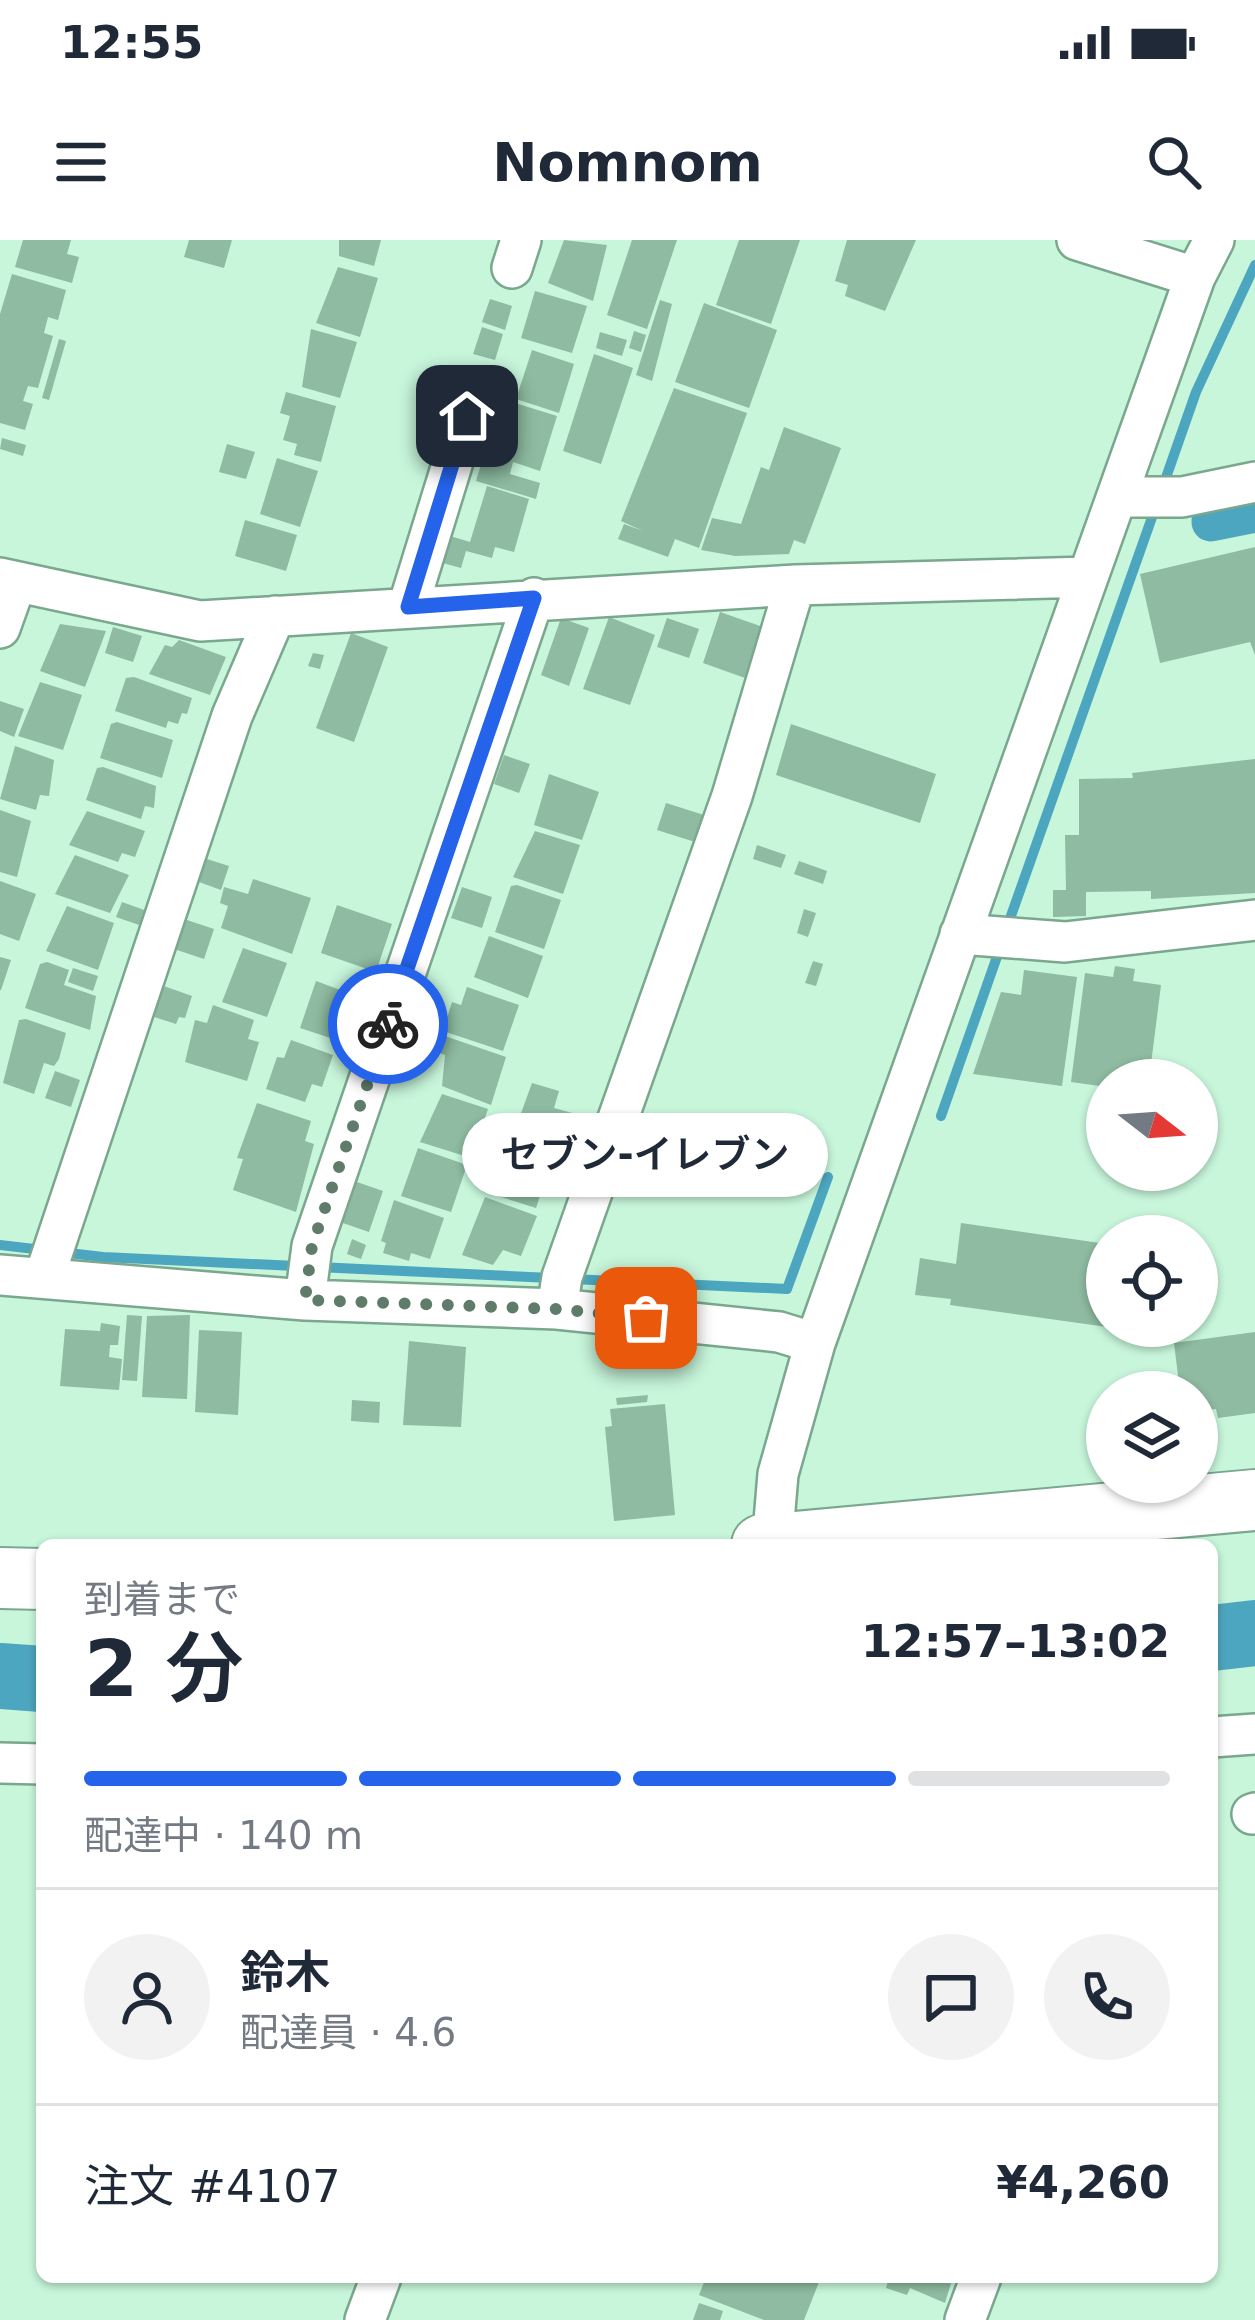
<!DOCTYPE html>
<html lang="ja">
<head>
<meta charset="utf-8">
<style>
  :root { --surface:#fff; --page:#f2f2f3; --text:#1f2937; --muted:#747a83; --line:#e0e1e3; --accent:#2563eb }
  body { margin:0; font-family:"DejaVu Sans","Noto Sans JP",sans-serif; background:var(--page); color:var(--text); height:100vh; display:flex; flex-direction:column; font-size:45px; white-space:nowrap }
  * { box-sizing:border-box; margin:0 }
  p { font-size:39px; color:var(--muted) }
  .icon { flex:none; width:66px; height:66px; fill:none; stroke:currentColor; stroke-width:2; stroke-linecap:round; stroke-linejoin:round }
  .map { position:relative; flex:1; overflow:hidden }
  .details { position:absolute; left:36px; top:1299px; width:1182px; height:744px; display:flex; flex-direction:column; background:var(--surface); border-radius:18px; box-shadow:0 3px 9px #0004 }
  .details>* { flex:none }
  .needle { width:78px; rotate:107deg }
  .tools { position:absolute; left:1086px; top:819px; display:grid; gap:24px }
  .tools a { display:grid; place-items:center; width:132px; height:132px; border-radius:50%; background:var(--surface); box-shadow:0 3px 9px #0004; font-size:60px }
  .pin { position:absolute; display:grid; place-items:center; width:102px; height:102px; color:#fff; margin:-51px; border-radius:24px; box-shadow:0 6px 18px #0006 }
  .courier { position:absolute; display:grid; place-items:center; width:120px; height:120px; margin:-60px; border:9px solid #2563eb; border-radius:50%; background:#fff; color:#222; box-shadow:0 3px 15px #0007 }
  .bubble { position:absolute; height:84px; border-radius:42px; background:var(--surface); box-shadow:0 3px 9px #0004; font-size:39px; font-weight:600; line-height:84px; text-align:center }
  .overview em { font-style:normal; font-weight:600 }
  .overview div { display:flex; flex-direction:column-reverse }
  .overview { display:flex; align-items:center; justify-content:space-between; height:204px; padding:0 48px }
  h1 { font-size:78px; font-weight:600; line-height:90px }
  .bar { display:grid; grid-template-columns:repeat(4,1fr); gap:18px 12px; align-content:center; height:144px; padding:0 48px }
  .bar i { height:15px; border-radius:9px; background:var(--line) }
  .bar .on { background:var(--accent) }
  .bar p { grid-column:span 4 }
  .line { display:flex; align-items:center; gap:30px; padding:0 48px; border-top:3px solid var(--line) }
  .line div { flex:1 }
  .round { display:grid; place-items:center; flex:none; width:126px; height:126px; border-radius:63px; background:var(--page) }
  .status { display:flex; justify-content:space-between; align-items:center; height:84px; padding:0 60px; background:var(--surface); direction:ltr }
  .status svg { height:33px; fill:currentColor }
  header { display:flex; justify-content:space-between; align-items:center; height:156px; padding:0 48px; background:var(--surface); font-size:54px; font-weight:600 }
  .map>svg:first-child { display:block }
</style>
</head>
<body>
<div class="status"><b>12:55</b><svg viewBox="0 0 49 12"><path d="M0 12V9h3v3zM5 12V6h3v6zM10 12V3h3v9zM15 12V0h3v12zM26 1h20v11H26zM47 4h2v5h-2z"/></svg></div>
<header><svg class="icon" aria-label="menu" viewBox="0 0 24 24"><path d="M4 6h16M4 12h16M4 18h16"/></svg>Nomnom<svg class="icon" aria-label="search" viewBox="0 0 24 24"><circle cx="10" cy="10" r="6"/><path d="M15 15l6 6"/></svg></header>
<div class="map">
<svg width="1255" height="2080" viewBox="0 0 1255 2080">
  <rect width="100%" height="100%" fill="#c7f6db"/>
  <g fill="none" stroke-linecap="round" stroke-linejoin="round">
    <path stroke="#4da6bf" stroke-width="10" d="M1162 249 1196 152 1255 25
      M1006 690 1156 266
      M941 876 1000 708
      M0 1005 103 1017 787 1049 828 937"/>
    <path stroke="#4da6bf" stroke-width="39" d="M1212 266 1211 282 1255 273"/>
    <path stroke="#4da6bf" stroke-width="66" d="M1212 1398 1255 1393
      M0 1436 42 1439"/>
  </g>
  <path fill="#8ebba1" d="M23 0H71L67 14 79 17 72 43 15 27Z
    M189 0H232L224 28 184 17Z
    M339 0H381L374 26 339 16Z
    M564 0 607 5 593 61 548 43Z
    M632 0H677L647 89 607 75Z
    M739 0H800L771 84 716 65Z
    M847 0H916L885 71 845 56 848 45 835 41Z
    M338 27 378 38 360 97 316 83Z
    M12 34 66 50 58 80 48 77 44 93 53 96 38 148 28 146 23 161 33 164 25 190 0 183V74Z
    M535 51 587 66 572 113 521 98Z
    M490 59 512 66 505 90 482 82Z
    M660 60 672 64 652 141 636 135Z
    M704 63 777 90 749 168 675 142Z
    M482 87 503 94 495 120 473 114Z
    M311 89 357 102 340 158 302 147Z
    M634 91 646 95 641 112 629 108Z
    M600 92 627 100 622 116 596 108Z
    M59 99 66 101 49 160 42 158Z
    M532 110 574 124 559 173 516 159Z
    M594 114 633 128 601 224 563 211Z
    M674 148 747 173 699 308 675 299 668 317 618 299 624 284 643 291 621 281Z
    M286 152 336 166 321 222 294 215 297 204 283 200 290 176 280 173Z
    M515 163 557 176 540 231 513 222 510 234 540 243 536 259 476 241 484 214 489 216 496 204 508 164Z
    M784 187 841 208 805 304 794 300 789 314 735 316 701 310 712 278 741 284 761 227 769 230Z
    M2 198 26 205 23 216 0 209Z
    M227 204 255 212 246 239 219 232Z
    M277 218 318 231 300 287 260 274Z
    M487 246 529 259 514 312 495 307 492 318 466 311 461 328 439 322 447 295 470 302Z
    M245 280 297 295 286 331 235 316Z
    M1255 307V415L1250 402 1160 423 1140 334Z
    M720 372 763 387 745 438 703 423Z
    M609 377 655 395 630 465 583 449Z
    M561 378 589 388 569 446 541 435Z
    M667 378 699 389 689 418 657 407Z
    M60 384 106 391 85 447 40 431Z
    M113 387 142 396 133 422 105 413Z
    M351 393 388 407 354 502 316 488Z
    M179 400 226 417 210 455 149 434 165 405 172 407Z
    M313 413 324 415 320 429 308 426Z
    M134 437 192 458 187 474 182 473 178 484 168 481 166 488 115 471 126 438Z
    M40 442 82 455 63 510 18 496Z
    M0 461 24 469 14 497 0 491Z
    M117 482 173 500 162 538 100 518 111 484Z
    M791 484 936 534 920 583 776 535Z
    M15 506 54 520 49 556 40 555 36 570 0 559Z
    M504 515 530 524 519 553 494 544Z
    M1255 519V653L1151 659V651L1086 652V676L1053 677V650H1066L1065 595H1079V539L1133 538 1132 533Z
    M103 527 156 546 154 568 145 566 141 579 86 560 97 528Z
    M549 534 599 552 582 600 534 585Z
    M666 563 704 575 695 602 657 590Z
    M0 570 31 581 17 637 0 632Z
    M87 571 145 591 135 617 122 613 118 622 69 605Z
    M535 591 580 605 563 654 513 637Z
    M757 605 786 615 781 628 753 619Z
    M75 615 129 635 110 673 55 654Z
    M207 619 229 626 221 650 199 642Z
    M799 621 827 631 823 644 794 634Z
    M253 639 311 658 292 714 221 688 228 666 220 663 224 647 248 654Z
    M0 641 36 654 19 701 0 694Z
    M517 645 561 660 544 709 495 692 511 646Z
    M462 647 492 657 482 688 451 678Z
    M122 662 147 671 142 686 116 677Z
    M337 665 392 684 376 732 321 713Z
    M67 666 114 683 98 730 46 711Z
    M804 669 816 673 808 697 797 693Z
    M184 679 214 689 204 719 174 709Z
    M489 696 543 716 528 758 474 737Z
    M243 708 287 723 267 777 222 762Z
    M0 717 11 720 1 750H0Z
    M813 721 823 724 816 746 805 743Z
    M47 722 69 730 64 745 96 756 90 790 25 768 40 724Z
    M1115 726 1135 729 1133 741 1161 745 1149 840H1107V847L1071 842 1085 733 1113 737Z
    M73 728 98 736 93 751 68 742Z
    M1024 730 1077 737 1062 846 973 834 1001 752 1021 755Z
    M316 741 370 761 355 806 300 788Z
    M161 745 192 756 185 778 179 777 176 784 151 776Z
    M467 747 519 765 503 811 443 791 452 762 461 765Z
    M213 765 254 780 248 799 259 802 247 841 185 822 195 780 207 783Z
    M26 779 66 793 59 819 54 826 44 823 34 854 3 843 19 780Z
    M439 794 506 817 491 865 442 846 445 815 434 811Z
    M291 800 333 815 322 847 312 844 305 862 266 849 277 817 284 818Z
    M55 831 80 840 71 867 45 858Z
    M532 843 559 851 554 868 576 874 573 884 578 885 567 913 512 898Z
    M442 854 488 869 471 918 420 902Z
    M257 863 311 881 305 901 314 904 296 972 233 950 243 919 237 918Z
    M513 903 560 918 564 925 559 942 551 940 548 951 542 950 536 968 498 956Z
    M418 908 467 925 451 972 401 956Z
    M354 941 383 951 369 992 340 982Z
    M485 957 537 976 521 1016 503 1010 493 1025 462 1015Z
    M394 960 444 978 430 1019 411 1013 409 1021 383 1013 386 1003 381 1001Z
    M961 983 1107 1004V1087L950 1065 951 1059 915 1055 920 1018 956 1024Z
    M352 999 366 1005 361 1019 347 1014Z
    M127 1075 142 1076 137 1141 122 1140Z
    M190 1075 187 1159 142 1157 147 1076Z
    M101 1083 120 1086 118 1105H110L109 1117 122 1119 119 1150 60 1146 65 1089 100 1091Z
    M199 1090 242 1092 238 1175 195 1172Z
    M1255 1092V1173L1218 1178 1216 1169 1197 1171V1152H1180L1174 1103Z
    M409 1101 466 1107 461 1187 403 1185Z
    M648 1155 647 1162 617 1165 616 1158Z
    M352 1160 380 1162 379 1183 351 1181Z
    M665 1164 675 1275 614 1281 605 1187 612 1186 610 1169Z
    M706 2037H821L804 2080H764L699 2055Z
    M889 2037H953L945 2063 910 2048 907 2055 886 2048Z
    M699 2063 723 2071 720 2080H693Z"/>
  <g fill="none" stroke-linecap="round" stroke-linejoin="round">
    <g stroke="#7aa78d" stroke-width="44">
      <path id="minor" d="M1077 0 1195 37
        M512 28 521 0
        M1117 257H1182L1255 242
        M0 338 200 381 795 345 1088 337
        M408 367 467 176
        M0 388 16 343
        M960 694 1065 702 1255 680
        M0 1035 305 1060 557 1069 779 1092 815 1103
        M44 1038 232 476 275 376
        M305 1060 312 1006 534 358
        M557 1069 562 1037 732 556 795 345
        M772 1305 778 1234 815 1103 1195 37 1214 0
        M1212 1497 1255 1494
        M0 1523 42 1524
        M1252 1574 1255 1573
        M365 2080 381 2037
        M965 2080 981 2037"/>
    </g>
    <g stroke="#7aa78d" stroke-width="64">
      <path id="highway" d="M762 1305 1255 1260
        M0 1338 42 1339"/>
    </g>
    <use href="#minor" stroke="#fff" stroke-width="39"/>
    <use href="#highway" stroke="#fff" stroke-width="60"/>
  </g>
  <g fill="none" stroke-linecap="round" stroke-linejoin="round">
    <path stroke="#5f7c6b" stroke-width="12" stroke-dasharray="0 21.6" d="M388 784 312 1006 305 1060 557 1069 646 1078"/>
    <path stroke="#2563eb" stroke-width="15" d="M388 784 534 358 408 367 467 176"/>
  </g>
</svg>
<div class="tools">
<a><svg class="needle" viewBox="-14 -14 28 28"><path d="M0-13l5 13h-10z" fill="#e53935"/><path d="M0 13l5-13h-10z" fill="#747a83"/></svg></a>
<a><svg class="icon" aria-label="locate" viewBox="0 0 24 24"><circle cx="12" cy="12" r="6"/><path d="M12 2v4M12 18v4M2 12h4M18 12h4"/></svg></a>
<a><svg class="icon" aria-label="layers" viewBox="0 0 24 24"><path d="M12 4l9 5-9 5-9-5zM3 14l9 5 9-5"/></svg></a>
</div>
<div class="pin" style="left:646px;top:1078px;background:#ea580c"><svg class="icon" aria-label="bag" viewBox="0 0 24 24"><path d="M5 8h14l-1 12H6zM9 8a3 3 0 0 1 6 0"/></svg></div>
<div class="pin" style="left:467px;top:176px;background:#1f2937"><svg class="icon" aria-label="home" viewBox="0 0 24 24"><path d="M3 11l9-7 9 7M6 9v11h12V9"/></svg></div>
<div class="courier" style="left:388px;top:784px"><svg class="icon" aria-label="bike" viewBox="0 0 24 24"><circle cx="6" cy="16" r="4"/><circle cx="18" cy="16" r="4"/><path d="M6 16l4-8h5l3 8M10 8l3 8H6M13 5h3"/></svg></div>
<div class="bubble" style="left:462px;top:873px;width:366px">セブン-イレブン</div>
<section class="details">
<div class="overview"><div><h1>2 分</h1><p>到着まで</p></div><em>12:57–13:02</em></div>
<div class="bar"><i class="on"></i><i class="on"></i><i class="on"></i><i></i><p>配達中 · 140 m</p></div>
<div class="line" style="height:216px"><a class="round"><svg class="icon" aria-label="person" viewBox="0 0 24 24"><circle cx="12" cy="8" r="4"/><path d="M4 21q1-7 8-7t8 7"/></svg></a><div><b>鈴木</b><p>配達員 · 4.6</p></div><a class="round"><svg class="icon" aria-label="chat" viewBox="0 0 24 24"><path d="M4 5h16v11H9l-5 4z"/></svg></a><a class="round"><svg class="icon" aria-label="phone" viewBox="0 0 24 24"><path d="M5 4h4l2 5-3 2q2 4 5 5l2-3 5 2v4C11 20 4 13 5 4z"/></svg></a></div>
<div class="line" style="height:156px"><div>注文 #4107</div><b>¥4,260</b></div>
</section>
</div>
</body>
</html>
